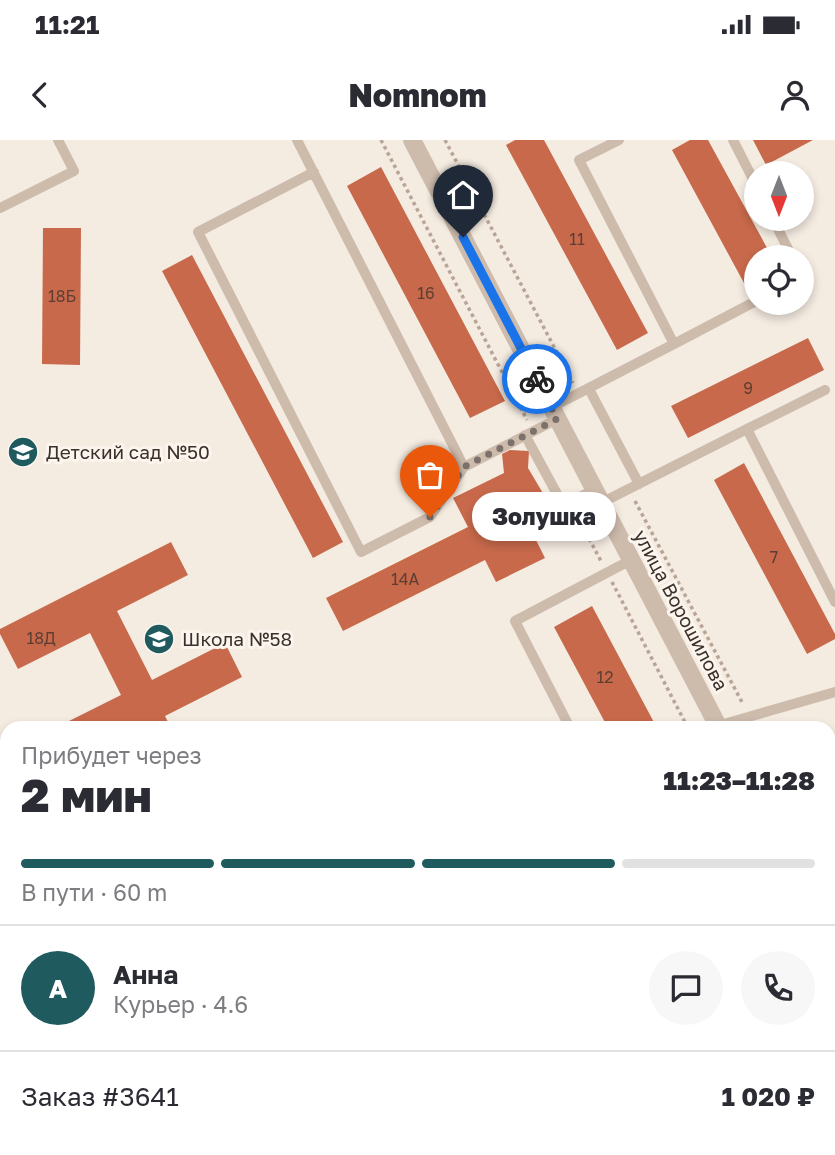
<!DOCTYPE html>
<html lang="ru">
<head>
<meta charset="utf-8">
<style>
  :root { --surface:#fff; --page:#f7f7f7; --text:#2b2b33; --muted:#7c7c81; --line:#e1e1e2; --accent:#1f5a5e }
  body { margin:0; font-family:"Golos Text",sans-serif; background:var(--page); color:var(--text); height:100vh; display:flex; flex-direction:column; font-size:26px; white-space:nowrap }
  * { box-sizing:border-box; margin:0 }
  p { font-size:23px; color:var(--muted) }
  .icon { flex:none; width:38px; height:38px; fill:none; stroke:currentColor; stroke-width:2; stroke-linecap:round; stroke-linejoin:round }
  .map { position:relative; flex:1; overflow:hidden }
  .details { position:absolute; left:0px; top:581px; width:836px; height:434px; display:flex; flex-direction:column; background:var(--surface); border-radius:21px 21px 0 0; box-shadow:0 4px 10px #0003 }
  .details>* { flex:none }
  .needle { width:46px; rotate:180deg }
  .tools { position:absolute; left:744px; top:21px; display:grid; gap:14px }
  .tools a { display:grid; place-items:center; width:70px; height:70px; border-radius:50%; background:var(--surface); box-shadow:0 4px 10px #0003; font-size:35px }
  .pin { position:absolute; display:grid; place-items:center; width:60px; height:60px; color:#fff; margin:-72px -30px; border-radius:50% 50% 50% 0; rotate:-45deg; box-shadow:0 0 7px #0007 }
  .pin .icon { rotate:45deg }
  .courier { position:absolute; display:grid; place-items:center; width:70px; height:70px; margin:-35px; border:5px solid #1a73e8; border-radius:50%; background:#fff; color:#222; box-shadow:0 2px 9px #0007 }
  .bubble { position:absolute; height:49px; border-radius:24px; background:var(--surface); box-shadow:0 4px 10px #0003; font-size:23px; font-weight:800; line-height:49px; text-align:center }
  .head em { font-style:normal; font-weight:800 }
  .head div { display:flex; flex-direction:column-reverse }
  .head { display:flex; align-items:center; justify-content:space-between; height:119px; padding:0 21px }
  h1 { font-size:46px; font-weight:800; line-height:52px }
  .bar { display:grid; grid-template-columns:repeat(4,1fr); gap:10px 7px; align-content:center; height:84px; padding:0 21px }
  .bar i { height:9px; border-radius:5px; background:var(--line) }
  .bar .current { background:var(--accent) }
  .bar p { grid-column:span 4 }
  .line { display:flex; align-items:center; gap:18px; padding:0 21px; border-top:2px solid var(--line) }
  .line div { flex:1 }
  .round { display:grid; place-items:center; flex:none; width:74px; height:74px; border-radius:37px; background:var(--page) }
  .status { display:flex; justify-content:space-between; align-items:center; height:49px; padding:0 35px; background:var(--surface); direction:ltr }
  .status svg { height:19px; fill:currentColor }
  header { display:flex; justify-content:space-between; align-items:center; height:91px; padding:0 21px; background:var(--surface); font-size:32px; font-weight:800 }
  .map>svg:first-child { display:block }
</style>
</head>
<body>
<div class="status"><b>11:21</b><svg viewBox="0 0 49 12"><path d="M0 12V9h3v3zM5 12V6h3v6zM10 12V3h3v9zM15 12V0h3v12zM26 1h20v11H26zM47 4h2v5h-2z"/></svg></div>
<header><svg class="icon" aria-label="back" viewBox="0 0 24 24"><path d="M15 5l-7 7 7 7"/></svg>Nomnom<svg class="icon" aria-label="person" viewBox="0 0 24 24"><circle cx="12" cy="8" r="4"/><path d="M4 21q1-7 8-7t8 7"/></svg></header>
<div class="map">
<svg width="835" height="1015" viewBox="0 0 835 1015">
  <rect width="100%" height="100%" fill="#f4ebe1"/>
  <path fill="#c8694b" d="M515 0H544L648 193 617 210 506 5Z
    M690 0H708L772 117H756V137L744 143 672 10Z
    M753 0H813L766 25Z
    M381 27 505 261 470 278 347 46Z
    M43 88H81L80 225 42 224Z
    M192 115 343 402 313 418 162 131Z
    M808 198 824 230 688 298 671 266Z
    M510 310 529 311 528 328 547 360 540 365 546 375V388L533 394 545 418 496 442 485 420 343 491 326 458 468 387 453 358 504 333 502 314Z
    M744 323 835 494V499L807 514 714 340Z
    M171 402 188 435 117 471 152 540 225 503 242 537 165 576 171 588H55L121 555 90 493 18 529 0 494V489Z
    M592 466 657 588H608L554 487Z
    M830 868 835 879V963L830 952Z
    M71 1008H115L119 1015H74Z
    M257 1008H278L264 1015H261Z
    M347 1008H386L390 1015H351Z
    M433 1008H478L481 1015H419Z
    M621 1008H662L666 1015H624Z"/>
  <g fill="none" stroke-linecap="round" stroke-linejoin="round">
    <path stroke="#b9a596" stroke-width="3.5" stroke-dasharray="3.5 3.5" stroke-linecap="butt" d="M381 0 527 280
      M445 0 573 243
      M635 361 743 564
      M576 374 602 423
      M612 442 688 588
      M830 728 835 739
      M830 860 835 870"/>
    <path stroke="#cdbbac" stroke-width="10" d="M297 0 464 327 557 279
      M733 0 756 45
      M314 32 198 92 361 412 430 377 464 327
      M0 68 74 31 58 0
      M773 79 792 117
      M674 204 756 161
      M589 249 639 344
      M825 250 747 289 835 462
      M552 267 674 204 579 20 619 0
      M525 295 563 365 594 350
      M601 363 747 289
      M717 586 835 552
      M570 588 515 481 631 420
      M0 747 7 744
      M0 759 7 774
      M830 836 835 833
      M0 905 7 901
      M0 928 7 941
      M43 1008 47 1015
      M676 1008 680 1015
      M825 1008 828 1015"/>
    <path stroke="#cdbbac" stroke-width="18" d="M412 0 719 588
      M830 800 835 810"/>
  </g>
  <g fill="none" stroke-linecap="round" stroke-linejoin="round">
    <path stroke="#7c716b" stroke-width="7" stroke-dasharray="0 12.6" d="M430 377 464 327 557 279 537 239"/>
    <path stroke="#1a73e8" stroke-width="9" d="M463 97 537 239"/>
  </g>
  <defs>
    <g id="school-disc" transform="scale(1.575)"><circle r="9.5" fill="#1f5a5e" stroke="#fbf5ee"/><path d="M0-5L7-2L0 1L-7-2ZM-4 1L0 2.5L4 1V4Q0 6-4 4Z" fill="#fff"/></g>
  </defs>
  <g fill-rule="evenodd">
    <use href="#school-disc" x="23" y="312"/>
    <use href="#school-disc" x="159" y="499"/>
  </g>
  <g text-anchor="middle" stroke-width="6" stroke-linejoin="round" paint-order="stroke">
    <g font-size="16" fill="#5e3e33">
      <text x="577" y="105">11</text>
      <text x="426" y="159">16</text>
      <text x="62" y="162">18Б</text>
      <text x="748" y="254">9</text>
      <text x="774" y="423">7</text>
      <text x="405" y="445">14А</text>
      <text x="41" y="504">18Д</text>
      <text x="605" y="543">12</text>
    </g>
    <g font-size="19" fill="#3b302b" stroke="#fbf5ee" text-anchor="start">
      <text x="46" y="319">Детский сад №50</text>
      <text x="182" y="506">Школа №58</text>
    </g>
    <g font-size="19" fill="#3b302b" stroke="#fbf5ee">
      <text transform="translate(681 470) rotate(62)" y="7">улица Ворошилова</text>
    </g>
  </g>
</svg>
<div class="tools">
<a><svg class="needle" viewBox="-14 -14 28 28"><path d="M0-13l5 13h-10z" fill="#e53935"/><path d="M0 13l5-13h-10z" fill="#7c7c81"/></svg></a>
<a><svg class="icon" aria-label="locate" viewBox="0 0 24 24"><circle cx="12" cy="12" r="6"/><path d="M12 2v4M12 18v4M2 12h4M18 12h4"/></svg></a>
</div>
<div class="pin" style="left:430px;top:377px;background:#ea580c"><svg class="icon" aria-label="bag" viewBox="0 0 24 24"><path d="M5 8h14l-1 12H6zM9 8a3 3 0 0 1 6 0"/></svg></div>
<div class="pin" style="left:463px;top:97px;background:#1f2937"><svg class="icon" aria-label="home" viewBox="0 0 24 24"><path d="M3 11l9-7 9 7M6 9v11h12V9"/></svg></div>
<div class="courier" style="left:537px;top:239px"><svg class="icon" aria-label="bike" viewBox="0 0 24 24"><circle cx="6" cy="16" r="4"/><circle cx="18" cy="16" r="4"/><path d="M6 16l4-8h5l3 8M10 8l3 8H6M13 5h3"/></svg></div>
<div class="bubble" style="left:472px;top:352px;width:144px">Золушка</div>
<section class="details">
<div class="head"><div><h1>2 мин</h1><p>Прибудет через</p></div><em>11:23–11:28</em></div>
<div class="bar"><i class="current"></i><i class="current"></i><i class="current"></i><i></i><p>В пути · 60 m</p></div>
<div class="line" style="height:126px"><b class="round" style="background:var(--accent);color:#fff">А</b><div><b>Анна</b><p>Курьер · 4.6</p></div><a class="round"><svg class="icon" aria-label="chat" viewBox="0 0 24 24"><path d="M4 5h16v11H9l-5 4z"/></svg></a><a class="round"><svg class="icon" aria-label="phone" viewBox="0 0 24 24"><path d="M5 4h4l2 5-3 2q2 4 5 5l2-3 5 2v4C11 20 4 13 5 4z"/></svg></a></div>
<div class="line" style="height:91px"><div>Заказ #3641</div><b>1 020 ₽</b></div>
</section>
</div>
</body>
</html>
